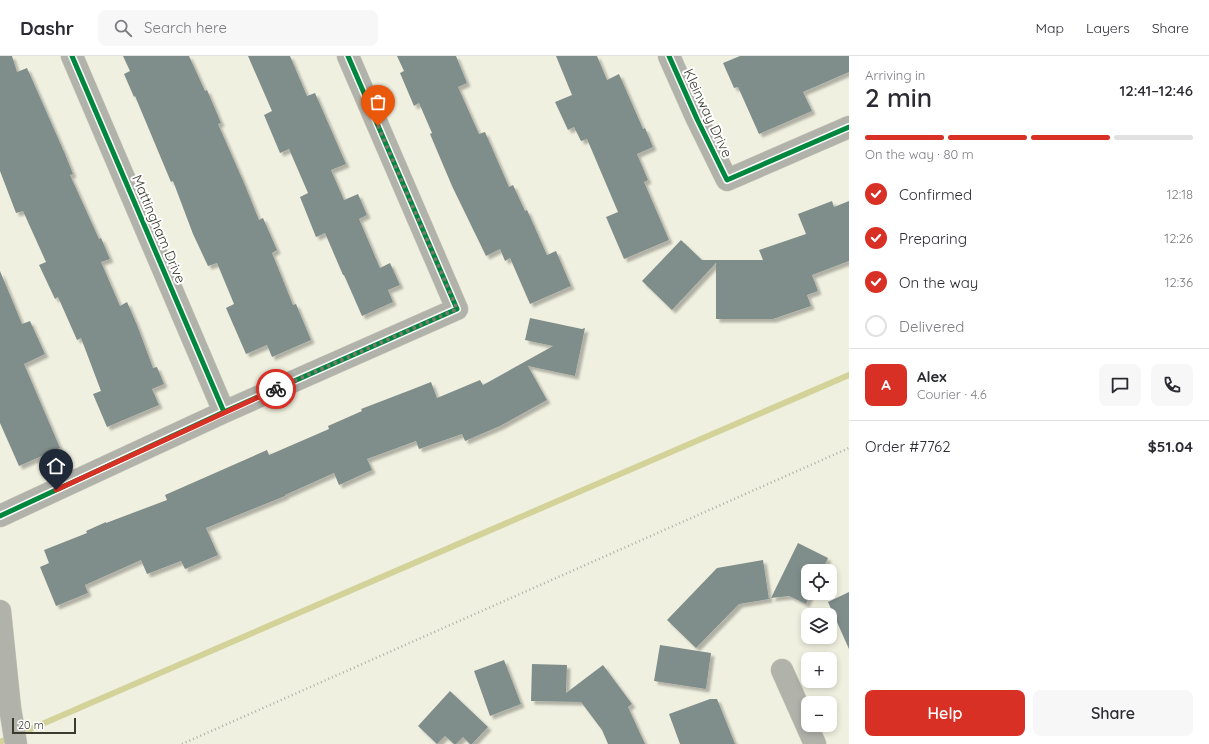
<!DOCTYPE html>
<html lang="en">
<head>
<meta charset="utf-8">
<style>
  :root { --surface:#fff; --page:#f7f7f7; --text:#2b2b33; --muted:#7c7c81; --line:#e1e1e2; --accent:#d93025 }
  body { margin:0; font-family:Quicksand,sans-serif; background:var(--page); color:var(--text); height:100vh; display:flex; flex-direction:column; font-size:15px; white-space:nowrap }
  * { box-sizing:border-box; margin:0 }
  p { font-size:13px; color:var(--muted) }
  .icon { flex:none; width:22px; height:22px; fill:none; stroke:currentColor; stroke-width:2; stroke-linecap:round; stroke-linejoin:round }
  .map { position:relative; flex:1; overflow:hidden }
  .side { display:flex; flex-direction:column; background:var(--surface); width:360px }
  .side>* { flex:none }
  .fabs { position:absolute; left:801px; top:508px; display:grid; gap:8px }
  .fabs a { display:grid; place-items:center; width:36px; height:36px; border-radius:8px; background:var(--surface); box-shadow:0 2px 6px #0003; font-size:20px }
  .scale { position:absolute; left:12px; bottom:10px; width:64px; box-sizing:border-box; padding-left:4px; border:2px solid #3a3a2e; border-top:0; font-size:11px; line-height:14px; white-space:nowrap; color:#3a3a2e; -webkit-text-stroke:3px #fff; paint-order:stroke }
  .pin { position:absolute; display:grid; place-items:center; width:34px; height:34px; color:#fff; margin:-41px -17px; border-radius:50% 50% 50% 0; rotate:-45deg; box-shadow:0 0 4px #0007 }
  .pin .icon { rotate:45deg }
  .courier { position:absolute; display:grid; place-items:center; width:40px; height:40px; margin:-20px; border:3px solid #d93025; border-radius:50%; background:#fff; color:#222; box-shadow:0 1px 5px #0007 }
  .headline em { font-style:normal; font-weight:600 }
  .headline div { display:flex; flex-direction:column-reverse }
  .headline { display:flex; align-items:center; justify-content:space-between; height:68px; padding:0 16px }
  h1 { font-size:26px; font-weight:600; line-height:30px }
  .bar { display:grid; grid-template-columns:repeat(4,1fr); gap:6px 4px; align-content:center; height:48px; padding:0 16px }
  .bar i { height:5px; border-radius:3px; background:var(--line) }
  .bar .selected { background:var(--accent) }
  .bar p { grid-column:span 4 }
  .line { display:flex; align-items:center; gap:10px; padding:0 16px; border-top:1px solid var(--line) }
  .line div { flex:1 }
  .round { display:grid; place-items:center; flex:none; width:42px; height:42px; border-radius:8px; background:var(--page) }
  ol { padding:0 16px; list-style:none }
  li { display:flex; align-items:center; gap:12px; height:44px }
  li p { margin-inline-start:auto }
  li .icon { padding:4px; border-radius:50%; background:var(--accent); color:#fff; stroke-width:4 }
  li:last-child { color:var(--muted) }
  li i { width:22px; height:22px; border:2px solid var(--line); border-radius:50% }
  .button { display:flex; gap:8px; margin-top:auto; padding:8px 16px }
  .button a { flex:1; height:46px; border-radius:8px; background:var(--accent); color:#fff; font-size:16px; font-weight:600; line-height:46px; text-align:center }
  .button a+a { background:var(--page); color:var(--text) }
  header { display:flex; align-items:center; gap:24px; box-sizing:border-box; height:56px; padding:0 20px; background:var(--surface); border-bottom:1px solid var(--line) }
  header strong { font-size:19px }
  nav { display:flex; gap:22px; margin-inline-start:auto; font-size:14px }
  .search { width:280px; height:36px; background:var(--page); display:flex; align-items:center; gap:10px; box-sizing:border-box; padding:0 14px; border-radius:8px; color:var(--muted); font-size:15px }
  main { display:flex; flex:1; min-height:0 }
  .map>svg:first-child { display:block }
</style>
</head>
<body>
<header>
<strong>Dashr</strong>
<div class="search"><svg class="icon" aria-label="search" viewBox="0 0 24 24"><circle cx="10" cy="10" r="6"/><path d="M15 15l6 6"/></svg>Search here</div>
<nav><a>Map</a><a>Layers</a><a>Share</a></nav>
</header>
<main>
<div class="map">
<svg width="849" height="688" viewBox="0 0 849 688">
  <defs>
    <filter id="shadow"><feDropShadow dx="3.5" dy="3.5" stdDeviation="1" flood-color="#0004"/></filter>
  </defs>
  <rect width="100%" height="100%" fill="#f0f0e0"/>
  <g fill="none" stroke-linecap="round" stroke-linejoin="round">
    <path stroke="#d3d299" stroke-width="6" d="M19 678 849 319
      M0 686 11 681"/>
  </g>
  <path fill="#808e8b" filter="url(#shadow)" d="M0 0H12L17 16 27 12 65 98 73 118 70 119 99 183 101 182 110 203 101 206 120 250 127 246 137 269 153 312 157 311 164 328 152 333 159 349 107 371 93 338 101 335 81 282 77 284 58 241 55 243 39 209 46 206 23 155 16 157 0 115Z
    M123 0H189L205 35 207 34 221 67 218 68 244 127 259 164 263 162 277 194 272 197 293 249 296 248 311 284 272 301 267 289 246 298 226 252 234 248 217 207 208 210 193 178 173 125 171 126 135 40 134 41 124 18 130 15Z
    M248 0H290L307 40 315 37 346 108 331 114 344 144 358 138 367 159 359 163 380 212 390 207 400 229 388 234 393 246 362 260 344 219H343L325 177 316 181 300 141 308 137 289 93 280 97 264 59 272 55Z
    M397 0H456L467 27 458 31 479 78 485 76 509 131 513 129 525 155 527 154 547 199 556 195 571 230 530 248 510 202 505 205 500 193 486 200 452 130 430 78 432 77 419 47 414 50 400 17 404 15Z
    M556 0H597L607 24 619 18 643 73 645 72 653 91 637 98 648 124 644 126 669 184 624 203 606 161 618 156 587 83 581 85 574 71 568 74 555 46 572 39Z
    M740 0H849V16L803 36 812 55 759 78 738 31 734 32 723 7Z
    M832 145 834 151 849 145V205L812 219 818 235 807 239 811 250 773 263H716V207L672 254 642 225 681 184 702 204H763L759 194 806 178 798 158Z
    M0 215 22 268 30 265 45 298 24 308 60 392 19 410 0 367Z
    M530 262 582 273 585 272 575 320 528 310 547 344 500 370 465 385 462 378 419 393 416 385 367 403 372 414 339 429 334 417 285 439V440L206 472 218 499 185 513 181 505 147 518 141 504 85 529 88 537 56 550 40 511 49 507 44 494 87 477 86 475 106 466V467L167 444 165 439 267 394 269 399 329 373 328 370 362 355 361 353 408 335 431 326 437 342 480 324 483 329 553 290 525 284Z
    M798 487 828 502 822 515H808V537H811L806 548 789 540 771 542Z
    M763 504 769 543 739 548 696 592 667 564 717 512Z
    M849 536V593L828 546Z
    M660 589 711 597 706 633 654 625Z
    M504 604 521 648 490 660 474 615Z
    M532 608 567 609 566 637 603 609 632 648 628 651 645 688H608L602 674 581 646 531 645Z
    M450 635 488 671 472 688H470L463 681 456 688H454L445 680 437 688 418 670Z
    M710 643H717L735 688H680L669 658Z"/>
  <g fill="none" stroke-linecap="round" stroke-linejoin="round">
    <g stroke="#cecec2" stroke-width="23">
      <path id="street" d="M72 0 224 356
        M669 0 697 63 727 124 849 71
        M0 460 224 356 457 253 348 0
        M0 555 10 652 16 688
        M782 614 815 688"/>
    </g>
    <path stroke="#afafa7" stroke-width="2.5" stroke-dasharray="1 3" stroke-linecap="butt" d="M182 688 849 392"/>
    <use href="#street" stroke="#b1b2aa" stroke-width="22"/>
    <g stroke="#fff" stroke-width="8">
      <path id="cycleway" d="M72 0 224 356
        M669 0 697 63 727 124 849 71
        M0 460 224 356 457 253 348 0"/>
    </g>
    <use href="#cycleway" stroke="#00873e" stroke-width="5"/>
  </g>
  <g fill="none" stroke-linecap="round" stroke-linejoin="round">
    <path stroke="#7a7a6c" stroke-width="4" stroke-dasharray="0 7.2" d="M276 333 457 253 378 70"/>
    <path stroke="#d93025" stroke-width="5" d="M56 434 276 333"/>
  </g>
  <g text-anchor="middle" stroke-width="4" stroke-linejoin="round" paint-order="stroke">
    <g font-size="14" fill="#3a3a2e" stroke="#fff">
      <text transform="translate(708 57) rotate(65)" y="5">Kleinway Drive</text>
      <text transform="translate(159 173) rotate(67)" y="5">Mattingham Drive</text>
    </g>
  </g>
</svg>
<div class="fabs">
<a><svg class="icon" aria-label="locate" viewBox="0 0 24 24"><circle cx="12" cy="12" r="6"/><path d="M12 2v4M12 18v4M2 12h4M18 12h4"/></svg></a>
<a><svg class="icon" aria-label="layers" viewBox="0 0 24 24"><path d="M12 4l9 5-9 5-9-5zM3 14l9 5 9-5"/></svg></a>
<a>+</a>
<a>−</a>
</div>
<div class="scale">20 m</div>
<div class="pin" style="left:378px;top:70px;background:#ea580c"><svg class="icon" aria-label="bag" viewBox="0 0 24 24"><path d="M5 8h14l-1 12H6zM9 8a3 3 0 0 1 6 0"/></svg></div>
<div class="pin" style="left:56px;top:434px;background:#1f2937"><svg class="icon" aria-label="home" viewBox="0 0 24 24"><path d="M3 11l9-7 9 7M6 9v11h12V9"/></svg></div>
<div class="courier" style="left:276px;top:333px"><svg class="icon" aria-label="bike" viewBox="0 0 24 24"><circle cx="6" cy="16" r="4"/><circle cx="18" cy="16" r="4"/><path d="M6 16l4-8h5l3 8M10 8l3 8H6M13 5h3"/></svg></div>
</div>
<section class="side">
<div class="headline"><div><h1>2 min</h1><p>Arriving in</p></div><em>12:41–12:46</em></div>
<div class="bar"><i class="selected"></i><i class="selected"></i><i class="selected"></i><i></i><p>On the way · 80 m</p></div>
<ol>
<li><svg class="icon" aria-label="check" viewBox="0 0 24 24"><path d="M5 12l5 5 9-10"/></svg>Confirmed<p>12:18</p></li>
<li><svg class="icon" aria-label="check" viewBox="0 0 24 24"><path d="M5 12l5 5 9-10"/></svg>Preparing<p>12:26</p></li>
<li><svg class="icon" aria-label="check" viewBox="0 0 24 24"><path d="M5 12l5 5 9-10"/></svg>On the way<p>12:36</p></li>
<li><i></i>Delivered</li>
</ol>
<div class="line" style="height:72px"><b class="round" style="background:var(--accent);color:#fff">A</b><div><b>Alex</b><p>Courier · 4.6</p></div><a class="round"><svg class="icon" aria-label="chat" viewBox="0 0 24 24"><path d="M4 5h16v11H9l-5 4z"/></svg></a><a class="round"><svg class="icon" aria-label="phone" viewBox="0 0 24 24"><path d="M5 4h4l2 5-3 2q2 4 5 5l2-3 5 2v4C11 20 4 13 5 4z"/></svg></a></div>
<div class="line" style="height:52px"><div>Order #7762</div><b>$51.04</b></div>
<div class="button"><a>Help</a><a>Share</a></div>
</section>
</main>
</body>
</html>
